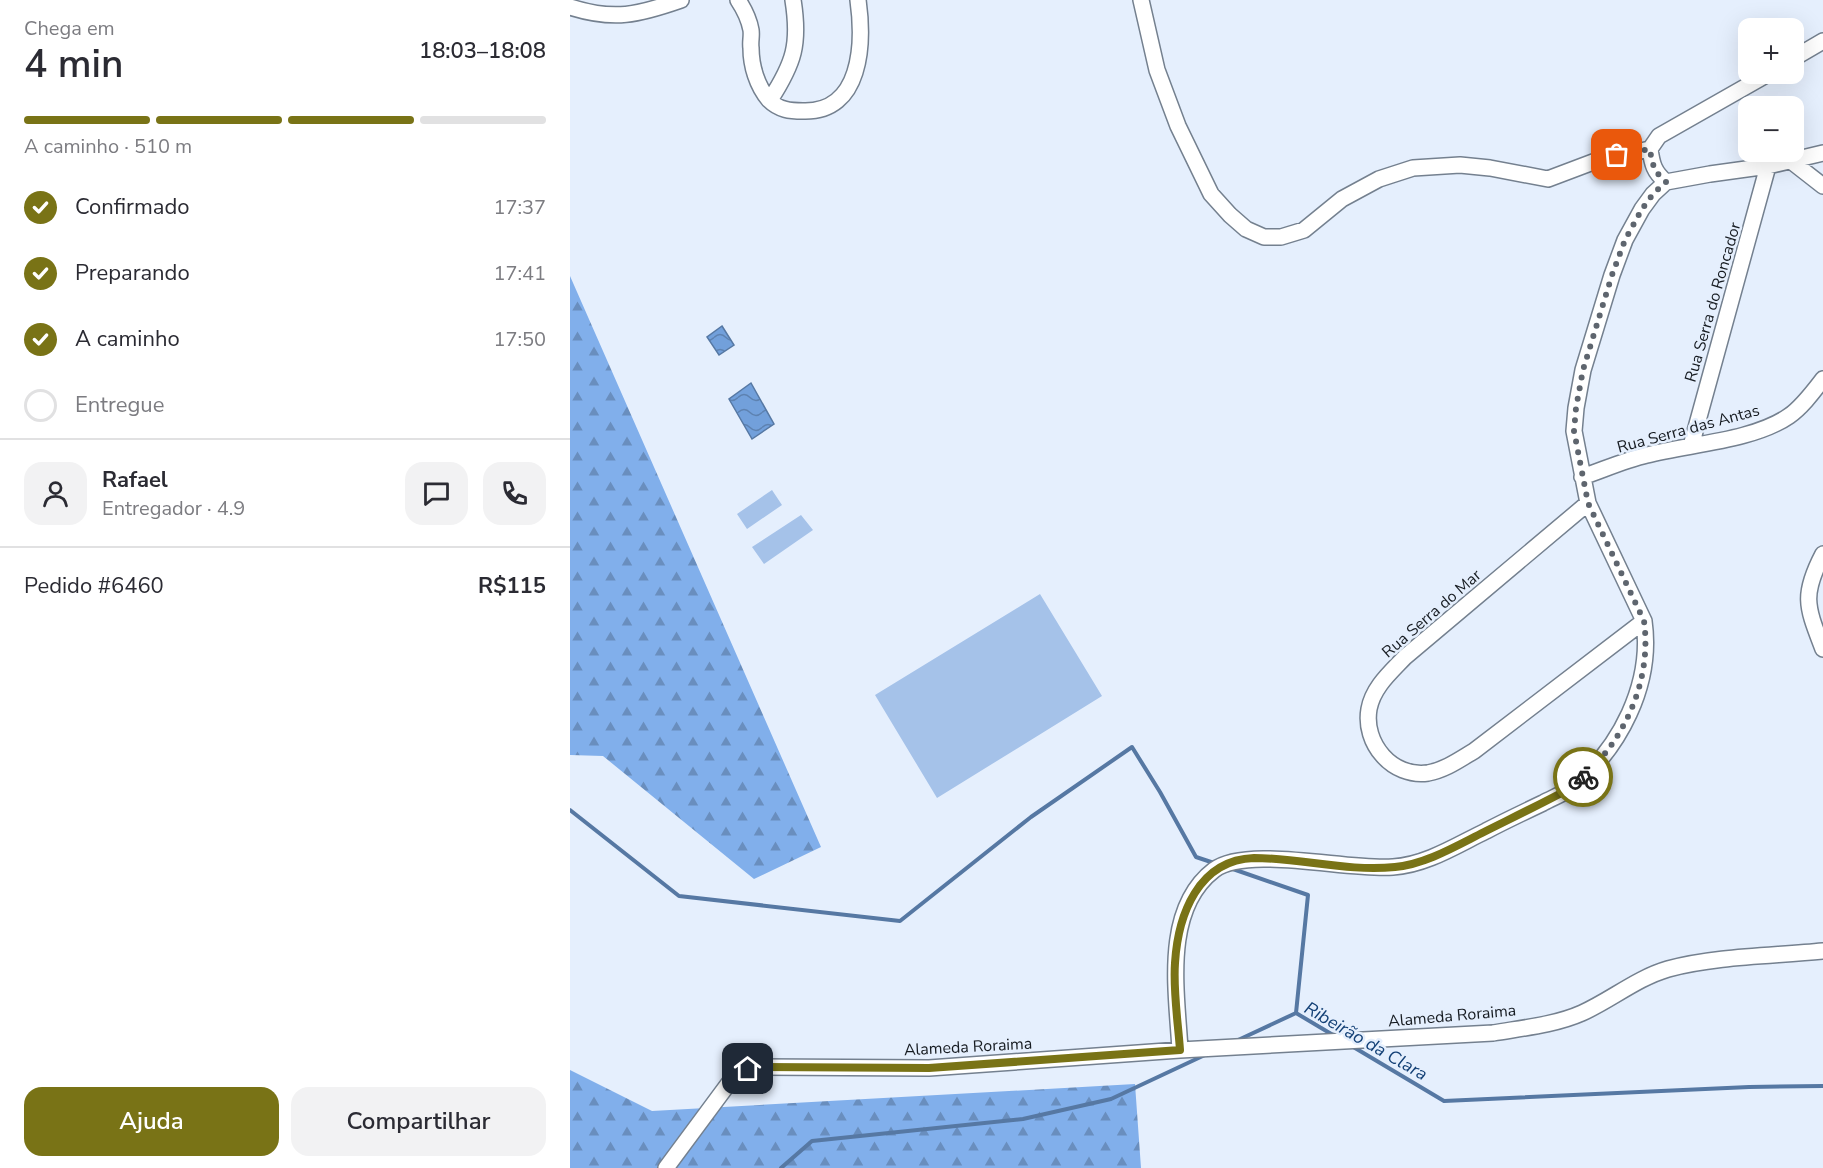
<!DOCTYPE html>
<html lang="pt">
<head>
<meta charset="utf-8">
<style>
  :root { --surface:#fff; --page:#f2f2f3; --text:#2b2b33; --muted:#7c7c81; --line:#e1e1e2; --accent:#797316 }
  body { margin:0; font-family:"Nunito Sans",sans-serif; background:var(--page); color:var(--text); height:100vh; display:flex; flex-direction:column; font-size:22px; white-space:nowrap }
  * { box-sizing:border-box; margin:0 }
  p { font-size:20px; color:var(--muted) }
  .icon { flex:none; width:33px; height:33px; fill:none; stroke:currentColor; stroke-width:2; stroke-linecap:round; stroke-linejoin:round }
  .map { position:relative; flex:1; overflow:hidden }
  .panel { display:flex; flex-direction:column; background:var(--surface); width:570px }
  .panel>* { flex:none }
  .tools { position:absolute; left:1168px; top:18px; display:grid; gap:12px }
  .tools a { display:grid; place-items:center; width:66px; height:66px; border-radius:12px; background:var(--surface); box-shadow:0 6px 24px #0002; font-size:30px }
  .pin { position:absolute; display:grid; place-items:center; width:51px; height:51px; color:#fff; margin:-26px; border-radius:12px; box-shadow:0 3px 9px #0006 }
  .courier { position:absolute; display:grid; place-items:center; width:60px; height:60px; margin:-30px; border:4px solid #797316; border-radius:50%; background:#fff; color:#222; box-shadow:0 2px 8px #0007 }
  .overview em { font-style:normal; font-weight:600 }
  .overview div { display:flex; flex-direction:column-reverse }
  .overview { display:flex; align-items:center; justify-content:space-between; height:102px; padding:0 24px }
  h1 { font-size:39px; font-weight:600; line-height:45px }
  .bar { display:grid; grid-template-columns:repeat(4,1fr); gap:9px 6px; align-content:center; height:72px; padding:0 24px }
  .bar i { height:8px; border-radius:4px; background:var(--line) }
  .bar .on { background:var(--accent) }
  .bar p { grid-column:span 4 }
  .line { display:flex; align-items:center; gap:15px; padding:0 24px; border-top:2px solid var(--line) }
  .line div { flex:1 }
  .round { display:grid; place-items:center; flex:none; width:63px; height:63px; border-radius:18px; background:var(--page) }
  ol { padding:0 24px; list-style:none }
  li { display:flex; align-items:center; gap:18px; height:66px }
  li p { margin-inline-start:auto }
  li .icon { padding:6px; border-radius:50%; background:var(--accent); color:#fff; stroke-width:4 }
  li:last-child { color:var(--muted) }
  li i { width:33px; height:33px; border:3px solid var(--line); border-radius:50% }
  .button { display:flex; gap:12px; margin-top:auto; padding:12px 24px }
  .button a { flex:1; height:69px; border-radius:18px; background:var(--accent); color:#fff; font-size:24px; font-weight:600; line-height:69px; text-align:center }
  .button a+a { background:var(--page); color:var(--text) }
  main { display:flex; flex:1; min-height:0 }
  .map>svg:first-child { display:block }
</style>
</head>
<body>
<main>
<section class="panel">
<div class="overview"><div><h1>4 min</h1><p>Chega em</p></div><em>18:03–18:08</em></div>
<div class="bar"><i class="on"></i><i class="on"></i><i class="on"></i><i></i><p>A caminho · 510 m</p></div>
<ol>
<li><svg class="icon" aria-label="check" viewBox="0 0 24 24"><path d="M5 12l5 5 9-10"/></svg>Confirmado<p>17:37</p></li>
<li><svg class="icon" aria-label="check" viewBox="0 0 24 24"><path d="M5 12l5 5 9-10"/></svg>Preparando<p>17:41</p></li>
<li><svg class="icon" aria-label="check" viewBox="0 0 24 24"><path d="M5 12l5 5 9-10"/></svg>A caminho<p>17:50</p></li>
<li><i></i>Entregue</li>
</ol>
<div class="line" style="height:108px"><a class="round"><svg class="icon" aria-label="person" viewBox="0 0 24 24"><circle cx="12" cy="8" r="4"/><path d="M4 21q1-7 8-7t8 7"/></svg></a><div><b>Rafael</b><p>Entregador · 4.9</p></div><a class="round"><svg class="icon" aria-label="chat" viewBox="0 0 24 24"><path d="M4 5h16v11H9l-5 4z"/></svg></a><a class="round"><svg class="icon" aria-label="phone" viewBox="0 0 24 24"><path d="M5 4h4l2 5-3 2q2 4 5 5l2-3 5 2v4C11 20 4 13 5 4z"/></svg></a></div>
<div class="line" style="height:78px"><div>Pedido #6460</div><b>R$115</b></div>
<div class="button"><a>Ajuda</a><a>Compartilhar</a></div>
</section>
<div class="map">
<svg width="1253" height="1168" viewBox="0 0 1253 1168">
  <defs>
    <pattern id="forest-firs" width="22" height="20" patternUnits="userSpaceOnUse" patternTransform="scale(1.5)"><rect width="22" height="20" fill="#81afeb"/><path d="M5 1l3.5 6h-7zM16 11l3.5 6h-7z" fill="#698ebe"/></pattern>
    <pattern id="water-waves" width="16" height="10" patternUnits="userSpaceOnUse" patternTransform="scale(1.5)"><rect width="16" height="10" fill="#72a0db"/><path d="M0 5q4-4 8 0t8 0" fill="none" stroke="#5d82b1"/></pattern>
  </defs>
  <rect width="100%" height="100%" fill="#e5effd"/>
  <path fill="#a5c2e9" d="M202 490 212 505 177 529 167 514Z
    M231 515 243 530 194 564 182 547Z
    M470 594 532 696 367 798 305 695Z"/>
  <path fill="url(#forest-firs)" d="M0 276 251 847 184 879 33 756 0 755Z
    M0 1070 82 1111 565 1084 571 1168H0Z"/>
  <path fill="url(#water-waves)" stroke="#5678a3" stroke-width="1.5" d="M152 326 164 345 149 355 137 337Z
    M181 383 204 424 182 439 159 399Z"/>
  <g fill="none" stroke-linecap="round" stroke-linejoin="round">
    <path stroke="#5678a3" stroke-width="4" d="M0 810 109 896 330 921 461 817 562 747 590 792 626 857 647 864
      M660 868 738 895 726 1013
      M666 1041 726 1013 763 1035
      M780 1045 874 1101 1179 1087 1253 1086
      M211 1168 242 1141 453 1119 541 1099 637 1054"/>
    <g stroke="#74808f" stroke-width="18">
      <path id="minor" d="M168 0C174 9 179 19 181 30 182 36 180 42 181 48 181 66 187 86 199 100 209 110 220 111 233 111 292 113 294 43 288 0
        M571 0 587 70 608 126 641 194 660 215 676 229 694 237H711L734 230 772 199 809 179 843 168 890 165 920 168 978 179 1031 159 1080 149
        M0 7C44 21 68 15 111 0
        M1224 58 1253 41
        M200 100C224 63 230 44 223 0
        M1221 161 1253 186
        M1096 182C1084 172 1082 164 1080 149L1089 136 1198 74
        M1096 182 1140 174 1198 166 1253 153
        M1121 446 1198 166
        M1012 477C1033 470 1055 460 1077 455 1119 444 1183 441 1219 416 1232 407 1243 392 1253 379
        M1018 503 835 657C821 672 803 687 799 709 793 743 822 778 858 773 875 770 889 760 904 751L1074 621
        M1253 554C1231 596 1237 607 1253 649
        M610 1050C607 993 592 910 644 870 677 845 779 871 823 867 856 865 887 845 916 831 935 821 954 812 973 803 982 798 993 794 1001 788 1050 749 1083 684 1074 621L1018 503 1004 431 1006 408 1013 370 1042 275 1055 240 1072 209 1083 194 1096 182
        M96 1168 159 1083C168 1074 176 1069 190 1067L359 1068 610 1050 923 1033C952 1028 985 1025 1012 1013 1041 1000 1067 978 1098 969 1146 956 1204 956 1253 951"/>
    </g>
    <use href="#minor" stroke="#fff" stroke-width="15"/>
  </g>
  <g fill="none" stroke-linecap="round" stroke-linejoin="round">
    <path stroke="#5e656e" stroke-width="6" stroke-dasharray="0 10.8" d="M1013 777C1056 738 1082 679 1074 621L1018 503 1004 431 1006 408 1013 370 1042 275 1055 240 1072 209 1083 194 1096 182C1084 172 1082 164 1080 149L1047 155"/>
    <path stroke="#797316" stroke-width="8" d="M178 1069 190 1067 359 1068 610 1050C608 1022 603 991 605 963 608 915 628 860 684 858 731 858 778 872 825 867 856 864 886 846 914 832 942 818 971 804 999 789L1013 777"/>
  </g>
  <g text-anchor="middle" stroke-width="5" stroke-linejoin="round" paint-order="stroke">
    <g font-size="16" fill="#161b21" stroke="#e5effd">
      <text transform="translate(1142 302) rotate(-74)" y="6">Rua Serra do Roncador</text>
      <text transform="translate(1118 428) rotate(-15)" y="6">Rua Serra das Antas</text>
      <text transform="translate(861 613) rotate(-41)" y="6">Rua Serra do Mar</text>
      <text transform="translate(882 1015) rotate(-5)" y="6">Alameda Roraima</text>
      <text transform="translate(398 1046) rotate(-3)" y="6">Alameda Roraima</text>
    </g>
    <g font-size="18" font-style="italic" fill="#134076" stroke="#e5effd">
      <text transform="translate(796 1041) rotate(30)" y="6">Ribeirão da Clara</text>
    </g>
  </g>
</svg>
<div class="tools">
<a>+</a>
<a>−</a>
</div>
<div class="pin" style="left:1047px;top:155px;background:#ea580c"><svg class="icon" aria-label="bag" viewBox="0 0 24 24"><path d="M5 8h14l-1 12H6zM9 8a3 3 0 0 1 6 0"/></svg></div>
<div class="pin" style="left:178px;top:1069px;background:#1f2937"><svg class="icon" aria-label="home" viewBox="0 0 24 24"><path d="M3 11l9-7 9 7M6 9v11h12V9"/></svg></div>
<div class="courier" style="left:1013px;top:777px"><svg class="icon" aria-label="bike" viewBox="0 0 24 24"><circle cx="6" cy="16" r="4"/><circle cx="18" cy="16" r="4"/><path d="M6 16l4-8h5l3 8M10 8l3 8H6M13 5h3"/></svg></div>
</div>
</main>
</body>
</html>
